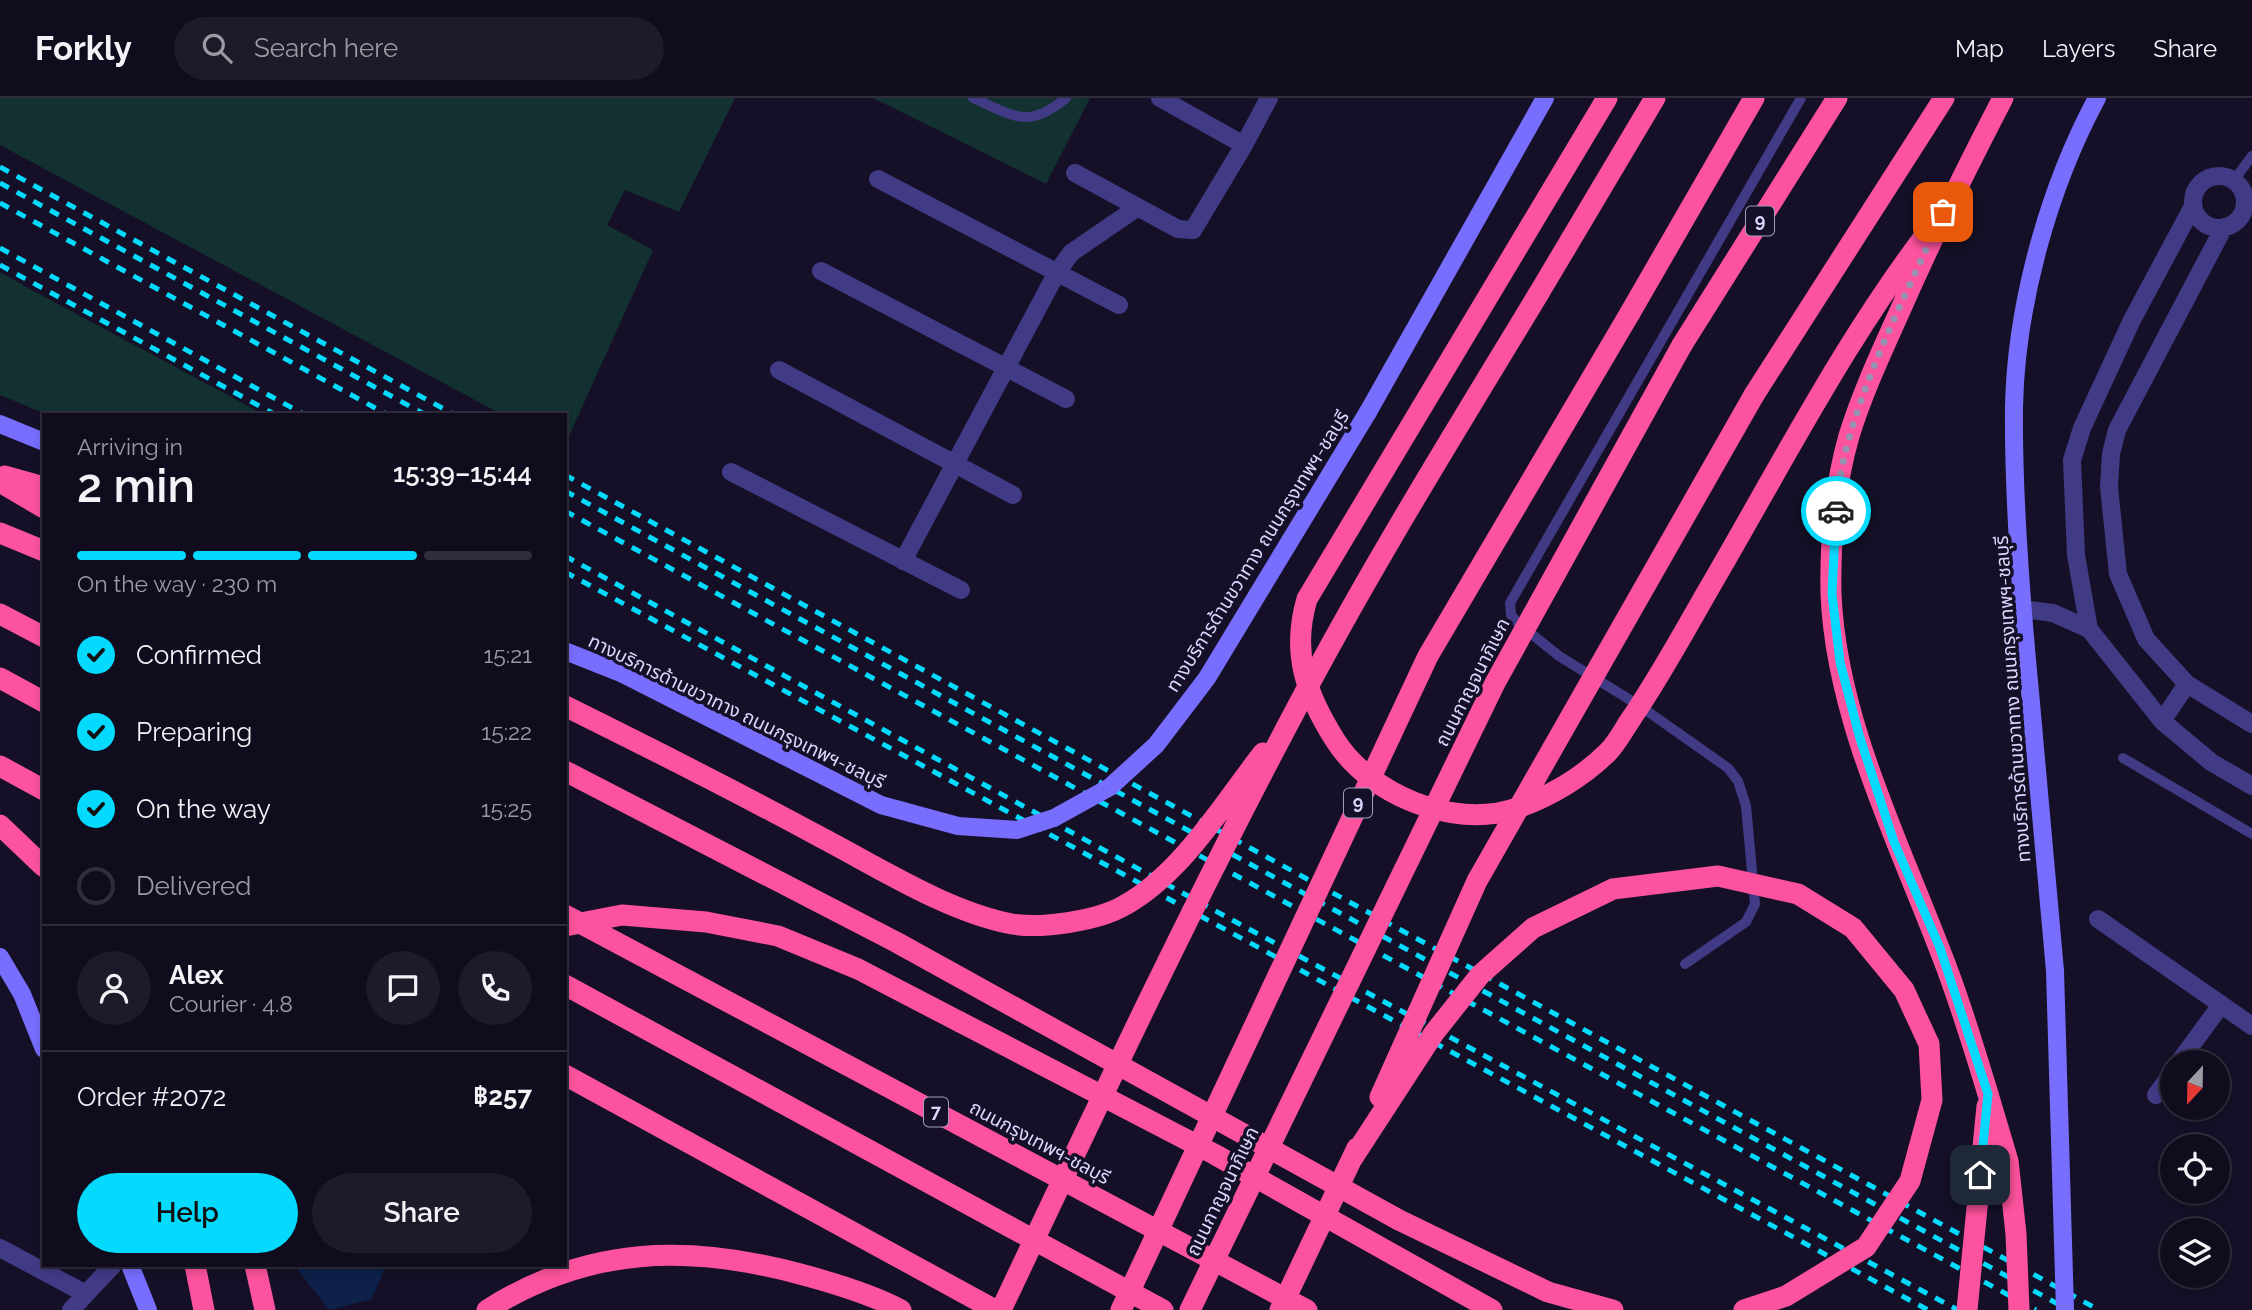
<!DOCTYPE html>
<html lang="en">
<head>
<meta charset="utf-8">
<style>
  :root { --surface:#100c1d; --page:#1e1a2a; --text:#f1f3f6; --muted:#9c9ba4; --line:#302c3b; --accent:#04dafd }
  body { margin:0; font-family:Raleway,"Noto Sans Thai",sans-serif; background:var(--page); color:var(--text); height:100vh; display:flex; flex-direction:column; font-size:26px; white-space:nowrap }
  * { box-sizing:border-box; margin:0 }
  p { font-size:23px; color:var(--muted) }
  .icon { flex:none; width:38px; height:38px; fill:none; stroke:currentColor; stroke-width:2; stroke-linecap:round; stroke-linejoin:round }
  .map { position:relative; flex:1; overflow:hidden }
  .sheet { position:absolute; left:42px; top:315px; width:525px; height:854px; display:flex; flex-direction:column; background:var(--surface); border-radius:0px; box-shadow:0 4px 10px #0003,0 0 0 2px var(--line) }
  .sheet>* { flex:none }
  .needle { width:46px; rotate:202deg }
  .fabs { position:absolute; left:2160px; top:952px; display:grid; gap:14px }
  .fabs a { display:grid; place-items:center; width:70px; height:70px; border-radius:50%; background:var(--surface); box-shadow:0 4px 10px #0003,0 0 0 2px var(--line); font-size:35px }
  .pin { position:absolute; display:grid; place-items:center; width:60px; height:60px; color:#fff; margin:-30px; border-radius:14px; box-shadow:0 4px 10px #0006 }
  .courier { position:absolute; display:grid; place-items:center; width:70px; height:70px; margin:-35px; border:5px solid #04dafd; border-radius:50%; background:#fff; color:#222; box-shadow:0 2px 9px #0007 }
  .overview em { font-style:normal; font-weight:600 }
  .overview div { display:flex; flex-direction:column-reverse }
  .overview { display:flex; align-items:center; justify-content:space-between; height:119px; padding:0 35px }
  h1 { font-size:46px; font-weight:600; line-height:52px }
  .bar { display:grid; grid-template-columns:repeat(4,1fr); gap:10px 7px; align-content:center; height:84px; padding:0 35px }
  .bar i { height:9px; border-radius:5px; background:var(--line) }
  .bar .current { background:var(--accent) }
  .bar p { grid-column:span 4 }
  .line { display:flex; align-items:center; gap:18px; padding:0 35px; border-top:2px solid var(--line) }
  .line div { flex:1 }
  .round { display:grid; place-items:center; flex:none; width:74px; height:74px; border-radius:37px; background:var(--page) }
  ol { padding:0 35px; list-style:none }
  li { display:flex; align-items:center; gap:21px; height:77px }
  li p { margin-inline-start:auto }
  li .icon { padding:7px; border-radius:50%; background:var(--accent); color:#111; stroke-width:4 }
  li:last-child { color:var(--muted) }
  li i { width:38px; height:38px; border:4px solid var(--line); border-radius:50% }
  .action { display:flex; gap:14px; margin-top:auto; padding:14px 35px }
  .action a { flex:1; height:80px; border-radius:42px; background:var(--accent); color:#111; font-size:28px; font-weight:600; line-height:80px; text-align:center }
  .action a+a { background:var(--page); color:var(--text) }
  header { display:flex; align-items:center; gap:42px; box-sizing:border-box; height:98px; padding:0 35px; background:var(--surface); border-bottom:2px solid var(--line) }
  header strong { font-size:33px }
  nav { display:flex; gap:38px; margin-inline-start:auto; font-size:24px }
  .search { width:490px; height:63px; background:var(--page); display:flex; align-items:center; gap:18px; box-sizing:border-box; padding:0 24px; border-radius:38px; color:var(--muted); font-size:26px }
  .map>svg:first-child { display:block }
</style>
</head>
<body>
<header>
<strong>Forkly</strong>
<div class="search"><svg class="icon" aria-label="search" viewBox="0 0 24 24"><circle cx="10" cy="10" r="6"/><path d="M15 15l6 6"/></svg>Search here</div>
<nav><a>Map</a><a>Layers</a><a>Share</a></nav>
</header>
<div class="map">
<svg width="2252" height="1212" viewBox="0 0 2252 1212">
  <rect width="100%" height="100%" fill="#151027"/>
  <path fill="#133131" d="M0 0H735L679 114 625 92 607 127 653 152 565 347V317H503L0 47Z
    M873 0H1090L1046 86Z
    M0 174 28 190 265 317H48L0 297Z"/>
  <path fill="#0d2149" d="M294 1167H386L372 1201 329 1212Z"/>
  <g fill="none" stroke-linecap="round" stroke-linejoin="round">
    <path stroke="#413b86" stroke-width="10" d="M973 0C1014 18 1028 32 1066 0
      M2234 82 2252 58
      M2123 660 2252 736
      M1685 866 1746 824 1755 806 1746 708 1738 683 1728 670 1640 608 1559 558 1518 525 1511 517 1510 505 1801 0"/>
    <path stroke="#413b86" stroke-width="18" d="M1160 0 1244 47
      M1075 75 1178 131 1193 132 1244 47 1269 0
      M2193 104a26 26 0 1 1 52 0a26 26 0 1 1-52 0Z
      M878 81 1119 207
      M2224 129 2117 332 2111 356 2109 389 2118 476 2146 541 2187 586 2252 626
      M821 173 1066 301
      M779 272 1013 397
      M731 374 961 492
      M903 463 1056 176 1071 155 1138 109
      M2022 511 2053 515 2089 531 2162 623 2211 664 2252 688
      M2089 531 2076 457 2072 362 2082 330 2132 222 2193 108
      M2162 623 2187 586
      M2098 821 2252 928
      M2179 964 2221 907
      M2156 997 2172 975
      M0 1150 86 1196
      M71 1212 113 1167"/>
    <path stroke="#786efe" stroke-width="18" d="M1368 314 1545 0
      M0 326 44 344
      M565 553 623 576
      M0 859 22 896 44 951
      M2055 873C2047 780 2038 687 2030 594 2021 501 2013 401 2014 309 2016 206 2049 89 2097 0
      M130 1167 148 1212"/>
    <path stroke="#fd539e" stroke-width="21" d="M1607 0 1307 501C1291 555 1306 596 1335 642 1369 696 1452 731 1514 711 1548 700 1583 679 1608 654 1618 644 1625 629 1633 618 1660 578 1683 536 1707 494 1782 366 1850 231 1943 114
      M1539 195 1655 0
      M1630 215 1754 0
      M1682 247 1837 0
      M1754 297 1944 0
      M5 378 44 389
      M0 384 44 410
      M0 435 44 453
      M0 516 44 539
      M0 580 44 604
      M0 668 44 692
      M565 673 896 844 1399 1122 1548 1194 1613 1212
      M0 727 44 769
      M565 817 1307 1212
      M565 887 1163 1212
      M960 924 1214 1056 1492 1212
      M565 977 995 1212
      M1988 996C1973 947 1958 897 1939 850 1896 738 1836 618 1831 496 1830 445 1835 387 1849 338 1862 296 1881 255 1899 215 1931 142 1966 71 2003 0
      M195 1167 204 1212
      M255 1167 265 1212
      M487 1212C588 1148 688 1146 800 1176 834 1185 871 1196 901 1212"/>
    <path stroke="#04dafd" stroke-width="5" stroke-dasharray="10 9" stroke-linecap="butt" d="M0 69 455 317
      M0 85 426 317
      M0 105 388 317
      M0 150 305 317
      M0 167 276 317
      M565 377 2099 1212
      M565 393 2069 1212
      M565 413 2036 1212
      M565 458 1245 829 1958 1212
      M565 474 1928 1212"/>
    <path stroke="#786efe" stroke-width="18" d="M623 576 881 707 958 728 1017 732 1054 720 1110 689 1156 647 1207 580 1368 314
      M2055 873 2065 1212"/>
    <path stroke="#fd539e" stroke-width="21" d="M565 608C652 651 739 695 824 741 881 771 949 814 1012 826 1042 831 1098 823 1125 807 1182 775 1224 705 1263 655
      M565 828 622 817 706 824 778 838 858 871 960 924
      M1988 996 2008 1063 2016 1136 2019 1212
      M1380 999 1477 783 1754 297
      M1352 1061 1434 935 1480 877 1533 830 1613 791 1718 778 1798 796 1853 830 1904 892 1929 946 1932 1002 1910 1083 1866 1149 1786 1198 1744 1212
      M1001 1212C1096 1011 1190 811 1294 615 1369 472 1455 334 1539 195
      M1121 1212 1428 558 1630 215
      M1190 1212 1495 585 1682 247
      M1280 1212 1357 1050
      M1967 1212 1987 1008"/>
  </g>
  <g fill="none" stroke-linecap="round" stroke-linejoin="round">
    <path stroke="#9791b3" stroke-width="7" stroke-dasharray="0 12.6" d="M1836 413C1842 316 1904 203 1943 114"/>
    <path stroke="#04dafd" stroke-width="9" d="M1836 413 1832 496 1840 564 1859 637 1894 744 1940 850 1988 996 1980 1077"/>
  </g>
  <g text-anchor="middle" stroke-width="7" stroke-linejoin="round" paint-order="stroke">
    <g fill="#151027" stroke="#a19bbe" stroke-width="2">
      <rect x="1746" y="108.5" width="28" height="29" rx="5"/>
      <rect x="1344" y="690.5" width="28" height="29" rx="5"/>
      <rect x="924" y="999.5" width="24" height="29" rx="5"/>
    </g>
    <g font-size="18" font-weight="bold" fill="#ddd6ff">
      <text x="1760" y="129">9</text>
      <text x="1358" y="711">9</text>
      <text x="936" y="1020">7</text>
    </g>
    <g font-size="19" fill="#ddd6ff" stroke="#151027">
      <text transform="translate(1257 453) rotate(-58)" y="7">ทางบริการด้านขวาทาง ถนนกรุงเทพฯ-ชลบุรี</text>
      <text transform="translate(1472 584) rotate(-63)" y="7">ถนนกาญจนาภิเษก</text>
      <text transform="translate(2012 601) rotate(-94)" y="7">ทางบริการด้านขวาทาง ถนนกรุงเทพฯ-ชลบุรี</text>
      <text transform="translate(737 613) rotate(26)" y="7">ทางบริการด้านขวาทาง ถนนกรุงเทพฯ-ชลบุรี</text>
      <text transform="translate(1040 1044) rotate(28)" y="7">ถนนกรุงเทพฯ-ชลบุรี</text>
      <text transform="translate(1222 1093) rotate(-64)" y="7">ถนนกาญจนาภิเษก</text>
    </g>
  </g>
</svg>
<div class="fabs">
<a><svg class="needle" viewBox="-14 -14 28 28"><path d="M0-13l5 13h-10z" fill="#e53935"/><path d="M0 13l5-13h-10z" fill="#9c9ba4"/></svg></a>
<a><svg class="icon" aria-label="locate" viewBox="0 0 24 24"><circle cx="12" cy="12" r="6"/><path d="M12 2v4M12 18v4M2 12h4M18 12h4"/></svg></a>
<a><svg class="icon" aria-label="layers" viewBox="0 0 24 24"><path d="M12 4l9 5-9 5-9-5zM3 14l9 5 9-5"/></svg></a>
</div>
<div class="pin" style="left:1943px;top:114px;background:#ea580c"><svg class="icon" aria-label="bag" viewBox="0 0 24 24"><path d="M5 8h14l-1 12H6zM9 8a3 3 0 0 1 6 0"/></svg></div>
<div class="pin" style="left:1980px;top:1077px;background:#1f2937"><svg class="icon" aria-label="home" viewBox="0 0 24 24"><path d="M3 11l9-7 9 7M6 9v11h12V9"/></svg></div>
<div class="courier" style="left:1836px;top:413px"><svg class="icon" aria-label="car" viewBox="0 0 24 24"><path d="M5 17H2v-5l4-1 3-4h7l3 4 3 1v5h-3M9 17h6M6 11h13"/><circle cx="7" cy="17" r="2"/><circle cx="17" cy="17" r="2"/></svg></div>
<section class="sheet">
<div class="overview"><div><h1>2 min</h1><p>Arriving in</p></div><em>15:39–15:44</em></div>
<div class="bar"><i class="current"></i><i class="current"></i><i class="current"></i><i></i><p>On the way · 230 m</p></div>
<ol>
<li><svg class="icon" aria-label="check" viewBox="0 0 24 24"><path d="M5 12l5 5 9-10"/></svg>Confirmed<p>15:21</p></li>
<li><svg class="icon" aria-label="check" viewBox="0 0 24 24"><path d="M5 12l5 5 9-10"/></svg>Preparing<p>15:22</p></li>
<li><svg class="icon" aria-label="check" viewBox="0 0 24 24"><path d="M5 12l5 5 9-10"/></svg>On the way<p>15:25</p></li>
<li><i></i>Delivered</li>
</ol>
<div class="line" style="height:126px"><a class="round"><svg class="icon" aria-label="person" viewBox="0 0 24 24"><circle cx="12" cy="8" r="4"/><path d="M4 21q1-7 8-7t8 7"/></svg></a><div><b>Alex</b><p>Courier · 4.8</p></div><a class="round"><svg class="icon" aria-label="chat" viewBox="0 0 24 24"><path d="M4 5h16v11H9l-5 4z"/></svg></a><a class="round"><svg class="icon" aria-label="phone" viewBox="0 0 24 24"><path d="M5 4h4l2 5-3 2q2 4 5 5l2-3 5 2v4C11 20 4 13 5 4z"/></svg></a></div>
<div class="line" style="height:91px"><div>Order #2072</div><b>฿257</b></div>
<div class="action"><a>Help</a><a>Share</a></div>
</section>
</div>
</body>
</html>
